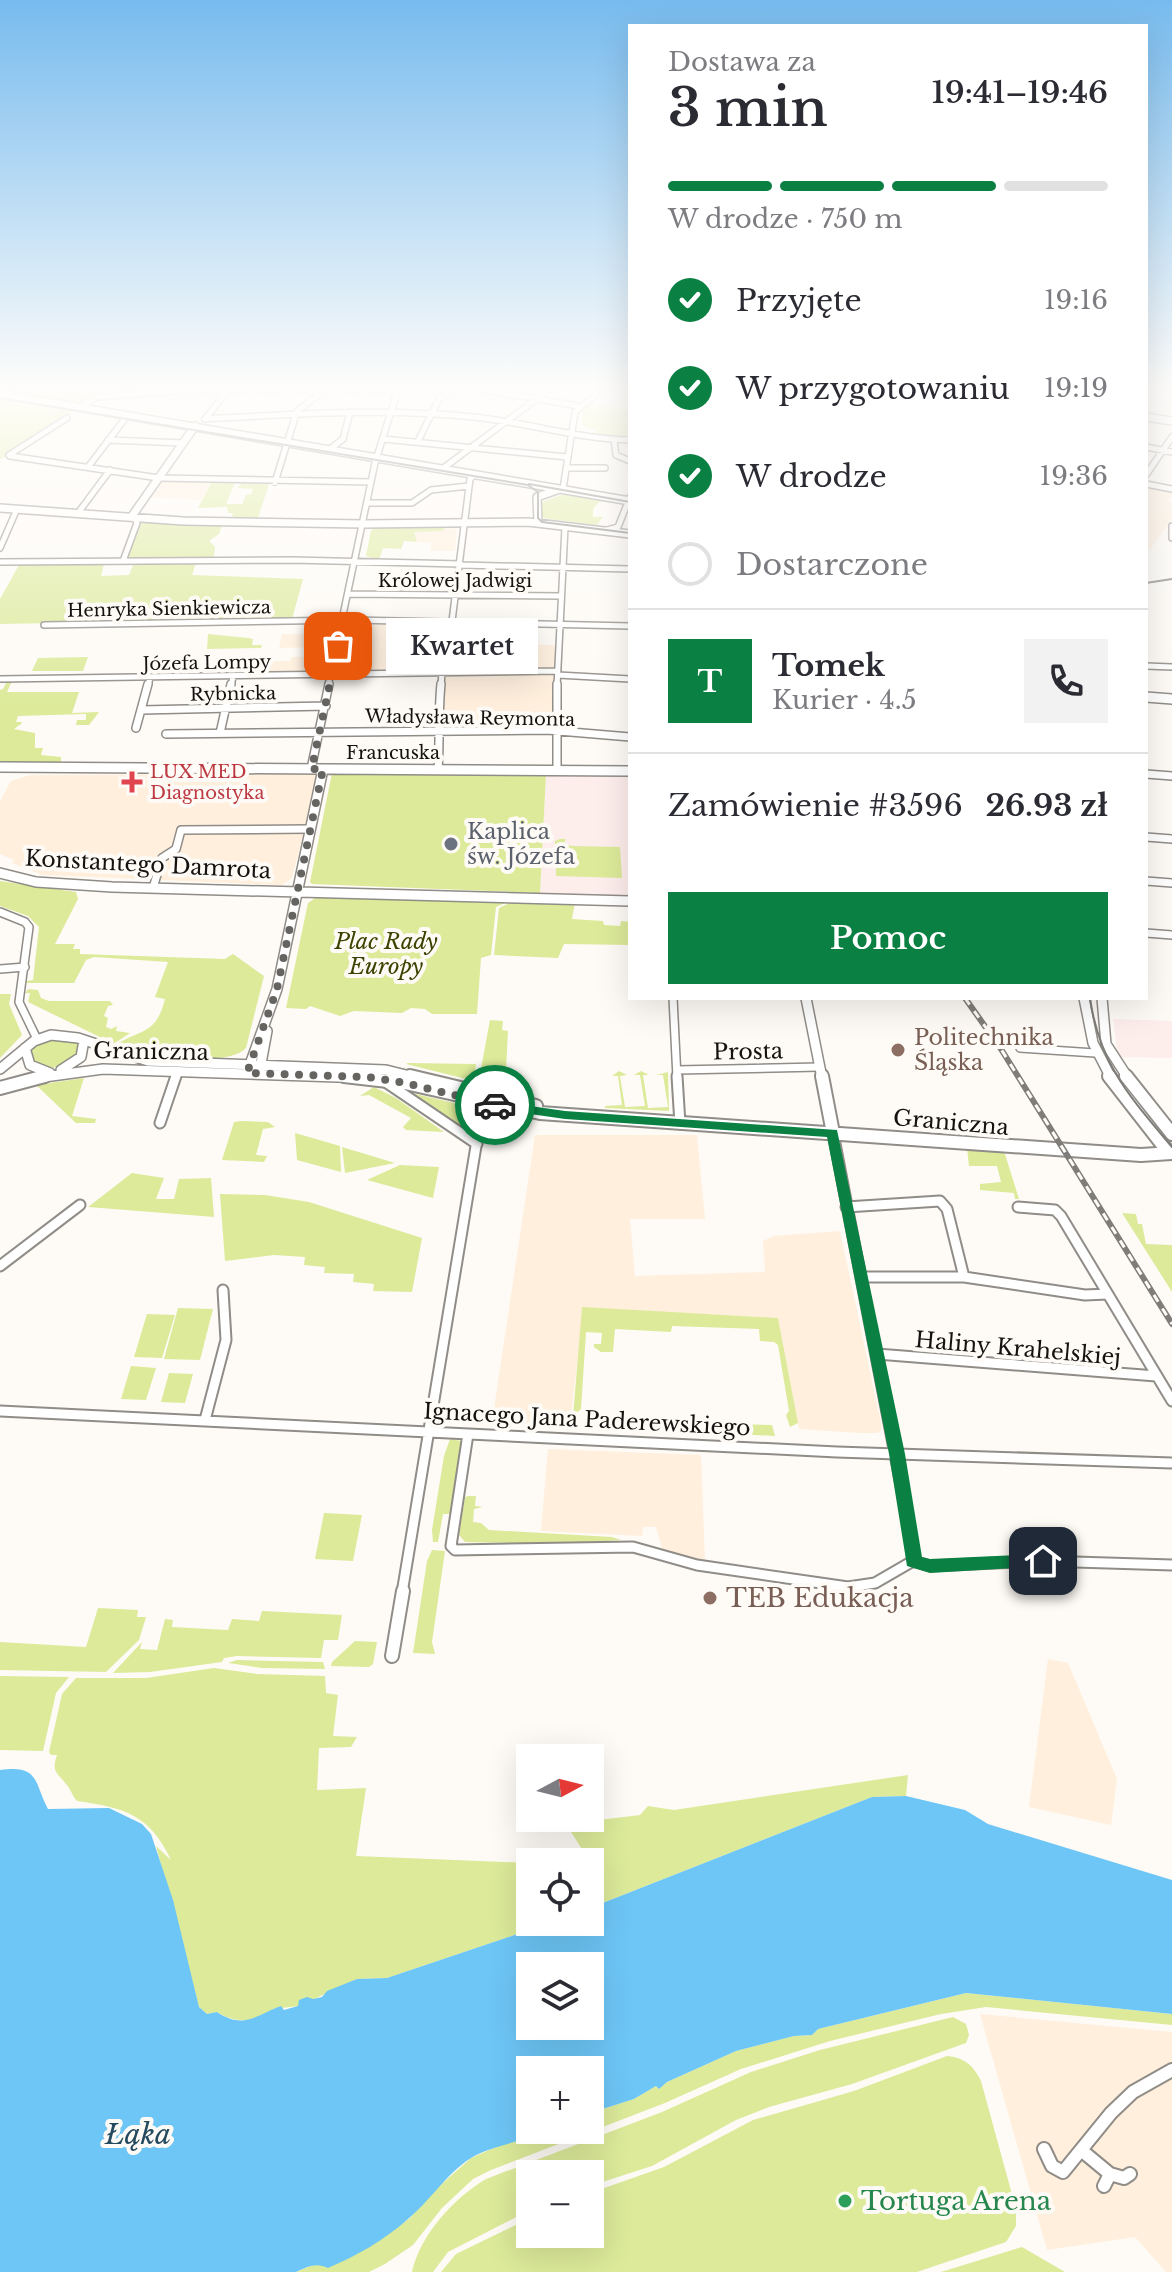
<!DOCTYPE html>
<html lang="pl">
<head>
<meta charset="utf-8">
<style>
  :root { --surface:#fff; --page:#f2f2f3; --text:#2b2b33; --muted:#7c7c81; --line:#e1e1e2; --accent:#0b8043 }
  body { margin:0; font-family:"Libre Baskerville",serif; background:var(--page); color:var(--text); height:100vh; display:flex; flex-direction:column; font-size:30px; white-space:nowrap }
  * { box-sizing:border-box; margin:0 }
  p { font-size:26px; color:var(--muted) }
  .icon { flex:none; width:44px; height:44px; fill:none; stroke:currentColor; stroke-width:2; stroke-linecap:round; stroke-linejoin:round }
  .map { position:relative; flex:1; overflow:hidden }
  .drawer { position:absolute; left:628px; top:24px; width:520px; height:976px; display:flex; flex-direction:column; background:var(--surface); border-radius:0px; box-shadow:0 8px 32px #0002 }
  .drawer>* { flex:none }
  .needle { width:52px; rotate:83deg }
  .buttons { position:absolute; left:516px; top:1744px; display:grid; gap:16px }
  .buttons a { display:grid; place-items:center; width:88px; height:88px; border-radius:0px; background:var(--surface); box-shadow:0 8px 32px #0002; font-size:40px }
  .pin { position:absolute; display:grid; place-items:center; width:68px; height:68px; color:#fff; margin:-34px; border-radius:16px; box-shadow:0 4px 12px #0006 }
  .courier { position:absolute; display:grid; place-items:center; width:80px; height:80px; margin:-40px; border:6px solid #0b8043; border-radius:50%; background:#fff; color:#222; box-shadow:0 2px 10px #0007 }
  .bubble { position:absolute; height:56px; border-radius:0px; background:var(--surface); box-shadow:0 8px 32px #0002; font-size:26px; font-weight:600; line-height:56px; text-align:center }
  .summary em { font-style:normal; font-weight:600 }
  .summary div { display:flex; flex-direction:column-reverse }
  .summary { display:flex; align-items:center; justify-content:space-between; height:136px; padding:0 40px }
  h1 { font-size:52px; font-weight:600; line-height:60px }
  .bar { display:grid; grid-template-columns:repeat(4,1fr); gap:12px 8px; align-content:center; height:96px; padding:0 40px }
  .bar i { height:10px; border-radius:6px; background:var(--line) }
  .bar .on { background:var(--accent) }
  .bar p { grid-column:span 4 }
  .line { display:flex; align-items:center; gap:20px; padding:0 40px; border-top:2px solid var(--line) }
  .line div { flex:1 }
  .round { display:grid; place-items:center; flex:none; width:84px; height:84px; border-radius:0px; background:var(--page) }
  ol { padding:0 40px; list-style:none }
  li { display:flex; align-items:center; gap:24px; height:88px }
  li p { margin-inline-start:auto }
  li .icon { padding:8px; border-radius:50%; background:var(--accent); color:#fff; stroke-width:4 }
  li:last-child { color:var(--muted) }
  li i { width:44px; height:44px; border:4px solid var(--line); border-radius:50% }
  .button { display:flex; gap:16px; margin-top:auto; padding:16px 40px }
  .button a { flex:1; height:92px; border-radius:0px; background:var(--accent); color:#fff; font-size:32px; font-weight:600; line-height:92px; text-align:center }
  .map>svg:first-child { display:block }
</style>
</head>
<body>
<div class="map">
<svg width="1172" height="2272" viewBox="0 0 1172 2272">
  <rect width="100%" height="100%" fill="#fefbf6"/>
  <path fill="#ffefdc" d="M164 479 211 481 202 500 149 497Z
    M1151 488 1172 492V498L1166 501H1172V519L1146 555V490Z
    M457 528 455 551H431V543L417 542 413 532Z
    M347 621 448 622 446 644 555 645 553 729H441L445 673 337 671Z
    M282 634H333L330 647 279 648Z
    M323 656 322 661 328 662 326 672 321 674H261L264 661H290L291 657Z
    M319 774 292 878 282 885 43 875 12 863 14 860 0 854V801L11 781 30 775Z
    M535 1135H697L705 1219H630L635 1276 765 1272 763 1241 774 1236 840 1231 882 1428 878 1433H859L799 1429 778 1318 583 1308 570 1427 492 1422Z
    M548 1449 701 1455 705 1561 662 1549 656 1527H643L642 1536 541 1531Z
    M1048 1659 1068 1663 1117 1779 1111 1825 1029 1807Z
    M980 2014 1172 2032V2272H1166L1135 2237 1047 2250Z"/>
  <path fill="#fdedeb" d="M546 774 630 775V896L540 893Z
    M1113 1019 1172 1021V1058L1118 1057Z"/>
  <path fill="#dcea9a" d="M0 389H104L82 404Z
    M0 400 74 412 0 460Z
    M591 404 630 409V438L590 434 597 431 582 425 583 410Z
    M211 483H235L226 504H242L246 495 251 494 253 489 237 488 242 483 269 484 258 518 232 517 233 513H228L227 507 198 508Z
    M564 494 610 501 599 502 593 509V517H603L597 525 542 518V502Z
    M142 522 222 525 219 534 209 541 215 547 214 558H127Z
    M449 525 442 531 414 532 417 542 404 541 401 549 383 548 379 560 366 556 371 530 375 528Z
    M134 563H196L192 575 303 579 292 619 0 624V599L19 565 104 564 101 576 129 575Z
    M208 634 248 638 253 639 252 645H262L261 648 207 649Z
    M88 657 83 671H32L38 658Z
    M12 681 7 692H79L72 713 99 712 89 725H76L77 720H86V714L18 716 16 722H22L21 724 14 729 35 733V748H43L41 755 61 757V763H0V690L3 689 6 683 0 682Z
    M332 773 546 774 540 893 312 884 310 882Z
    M560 839H565V844L572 846 620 847 622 878 556 876 555 841Z
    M0 881 76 892 78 899 55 944H75L73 949H80V954L225 959 233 954 264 976 246 1048C226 1070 145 1051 117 1044 144 1028 156 1034 165 999L155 997 168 962 94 957 86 960 74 983H27L26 981 33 980 39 927 28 916 0 906Z
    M318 896 510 901 496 907 491 955 481 958 477 1014H432L425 1009 411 1008 402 1013 354 1011 340 1016 310 1006 306 1009 286 1008 308 903Z
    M516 900 575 902 572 919 603 921 604 925 620 926 621 921 630 922V945L564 944 558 958 494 955 499 908Z
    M29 989 38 990 41 998 49 1001H110L113 1005 108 1006 104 1016 108 1018 106 1027 111 1029 117 1026 116 1031 130 1033 115 1043 110 1042 28 1002 30 993H24Z
    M0 994H11L9 1004 22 1035 0 1058Z
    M490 1020 503 1021 502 1030 508 1031 506 1070 499 1085 487 1088 394 1065 478 1085Z
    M46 1039H72L79 1045 77 1057 53 1068 31 1061 30 1051Z
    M408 1063 476 1064 474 1081 406 1064Z
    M619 1071 627 1075 620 1076 625 1107 645 1106 640 1075H634L641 1071 649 1075H643L648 1108 668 1107 663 1075H656L668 1072 669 1111 605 1108V1106L622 1105 618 1076H612Z
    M84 1078 72 1116 96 1119 95 1123H76L36 1085Z
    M374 1087 396 1098 444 1132 406 1130 403 1127 411 1118 369 1095 360 1096Z
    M403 1091 458 1104 477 1114 472 1129 464 1132Z
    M241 1121 268 1122 275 1127 263 1129 256 1155 267 1156 264 1162 222 1160 234 1122Z
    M295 1133 340 1146 341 1172 297 1160Z
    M342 1147 395 1163 345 1173Z
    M967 1148 1004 1151 1019 1199H1015L1014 1193 980 1190V1184L1001 1182 997 1166H969Z
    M400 1165 439 1167 433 1198 367 1180Z
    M132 1173 164 1178 156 1199H174L179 1179 211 1178 214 1217 88 1207Z
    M220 1194 265 1195 309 1202 422 1238 412 1292 373 1291 374 1284 353 1282 354 1274 324 1273 325 1267 304 1265 305 1257 274 1255 225 1261Z
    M1122 1213 1136 1214 1138 1224H1142L1146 1244 1172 1245V1292Z
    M582 1307 778 1318 798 1423 790 1427 786 1415 789 1411 778 1345 774 1342 760 1341 759 1329 672 1326 671 1332 615 1329 613 1352H601L594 1347V1344H601L602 1333 586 1332 581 1409 573 1416Z
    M178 1308 213 1309 200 1360 164 1359Z
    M147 1314 175 1315 162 1358 134 1357Z
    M131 1366 156 1368 146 1400 121 1399Z
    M169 1373 193 1374 185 1403 161 1402Z
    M668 1419V1423L772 1425 775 1436 661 1430 662 1421Z
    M450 1439 461 1441 450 1514H443L438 1542H433L432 1530 444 1456Z
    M468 1496H476L475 1506 483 1507 474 1509 473 1522 481 1523 489 1530 612 1537 621 1540 562 1544 465 1542 459 1535 465 1497Z
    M324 1513 362 1515 353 1561 315 1559Z
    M432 1550 445 1551 432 1642 435 1654 413 1653 427 1561Z
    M98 1608 138 1610 137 1617H146L139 1640 106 1672 0 1670V1642L86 1647Z
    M262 1611 342 1615 338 1640H324L321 1658 237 1656 224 1658 222 1662 150 1672 113 1673 142 1642 140 1649 157 1650 165 1619 173 1620 172 1627 228 1630 232 1619 259 1621Z
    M355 1641 377 1642 373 1664 369 1667 331 1666 332 1662Z
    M237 1660 323 1662 325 1669 262 1668 228 1663Z
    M214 1668 257 1674 325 1676 326 1693 338 1695 333 1736 357 1737 351 1747 319 1748 317 1790 366 1788 356 1856 530 1863V1922H553L387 1978 357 1979 299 2006 273 2009C258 2024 233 2023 217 2012L207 2014 199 2007 156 1846 171 1860C149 1814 125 1808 77 1801 72 1796 71 1789 66 1784 57 1772 51 1772 57 1755H51L49 1752 62 1694 76 1678H146Z
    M0 1676 69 1677 56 1693 43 1751 0 1750Z
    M908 1775 906 1796 872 1797 590 1908V1862L566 1824 640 1815 648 1806 674 1810Z
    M966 1993 1172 2014V2025L986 2007 941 2014 830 2041 741 2069 665 2103 491 2170 473 2179 442 2208 413 2245 385 2264 369 2272H296L388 2234 410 2218 436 2189 471 2158 503 2144 532 2137 539 2130H590V2113L634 2099 656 2086 659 2089 667 2082 736 2051 794 2036 812 2035 818 2029Z
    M953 2017 966 2024 969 2035 966 2043 852 2084 769 2107 736 2120 652 2166 590 2186V2174H530V2210L448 2252 433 2272H412C420 2235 454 2198 486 2179L662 2112 751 2072 820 2050Z
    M947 2056C964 2057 974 2066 981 2081L1016 2209V2226L1006 2242 917 2272H441L456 2254 530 2218V2234H590V2193L664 2167 753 2120 854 2091Z
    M1022 2247 1065 2272H941Z"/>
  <path fill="#6dc6f6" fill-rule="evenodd" d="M0 1770C40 1764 34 1783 48 1809L109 1808 142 1824 151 1834 173 1900 199 2007 207 2014 217 2012C244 2030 256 2015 281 2006L284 2010 298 2006 299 2000 307 1997 313 1999 322 1997 327 1991 357 1979 387 1978 553 1922H590V1908L872 1797 906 1796 965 1810 988 1824 1172 1880V2014L966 1993 818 2029 812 2035 794 2036 736 2051 667 2082 659 2089 656 2086 634 2099 590 2113V2070H530V2130H539C521 2144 492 2145 471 2158 446 2174 430 2201 408 2219 383 2241 358 2255 328 2268 316 2262 307 2267 296 2272H0ZM590 1966V2026H530V1966Z"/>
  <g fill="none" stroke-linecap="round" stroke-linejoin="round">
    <g stroke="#908c87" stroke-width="8">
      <path id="minor-far3" d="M338 389 398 391
        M479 389 578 406
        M79 407 97 397 178 391 297 389 321 392
        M205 419C294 414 384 408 473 417 526 422 577 439 630 440
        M205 419 229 389
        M383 439 567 457
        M419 439 439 399 453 389
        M108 440 183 443
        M614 440 616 455 630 461
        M1146 447 1172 452
        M330 449 343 439 350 412
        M9 455 67 418
        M10 456 159 478 371 482
        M88 467 124 420
        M566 468H605
        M442 469 550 389
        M1146 475 1172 437
        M275 482 297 411 326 389
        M1146 484 1172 489
        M563 489 575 412 603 389
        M368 503H412L431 490 469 486
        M78 513 110 470
        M1172 526V538
        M607 530 618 527 630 497
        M0 548 17 509
        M123 561 137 523 135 518
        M0 562 292 560 461 564
        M461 565 630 569
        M349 594 561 596
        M452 621 470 479 475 474
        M44 625 354 620 630 626
        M1146 666 1172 667
        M558 675 630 679
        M0 679 558 671
        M148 686 150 678
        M231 686 233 677
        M328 686 375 463 398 389
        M441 686 442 672
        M557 686 565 527"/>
    </g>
    <g stroke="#908c87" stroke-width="10">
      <path id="minor-far2" d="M557 684V770
        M141 710 326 706
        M136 728 148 684
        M220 733 231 684
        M166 734 547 730 630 737
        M311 769 329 684
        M438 770C440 741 438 713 441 684
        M1146 774 1172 776
        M1146 837 1172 839
        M1146 881 1172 883
        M153 888 162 858 176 849 181 830 311 829
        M0 912 25 922 29 927 19 1002 37 1039
        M1146 933 1172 935
        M0 969 25 967
        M673 998 677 1078
        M1020 1048 1095 1053
        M677 1070 819 1067
        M176 1078 178 1071"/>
    </g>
    <g stroke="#908c87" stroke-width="13">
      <path id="minor-far1" d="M677 1076 680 1124
        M387 1083 477 1144
        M160 1123 176 1076
        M480 1130 501 1103
        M833 1133 914 1553 913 1561
        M846 1207 940 1201 947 1209 964 1277
        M1018 1207 1055 1210 1061 1216 1172 1401
        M0 1266 80 1205
        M861 1277H964L1085 1295 1107 1294
        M877 1354 1156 1376
        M0 1411 837 1452 1172 1463
        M205 1420 226 1340 223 1290
        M468 1434 451 1546 455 1550 633 1547 697 1565 848 1587 875 1583 913 1561
        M913 1561 930 1566 1043 1561 1172 1565
        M402 1593 480 1122 490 1100"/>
    </g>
    <g stroke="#908c87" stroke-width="16">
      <path id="minor" d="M392 1656 403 1591
        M1044 2149 1052 2166 1063 2172 1111 2113 1133 2092 1172 2070
        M1081 2150 1110 2174 1124 2178 1130 2174
        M1104 2186 1110 2174"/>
    </g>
    <g stroke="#908c87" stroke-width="10">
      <path id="tertiary-far2" d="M0 394 630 501
        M1146 417 1172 421
        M0 508 183 521 364 524 528 522 630 534
        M132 516 195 426
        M538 523 537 497 557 490"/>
    </g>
    <g stroke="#908c87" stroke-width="12">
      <path id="tertiary-far1" d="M1146 697 1172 699
        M0 767 630 771
        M0 873 36 882 112 887 630 901
        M806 998 822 1078
        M1084 998 1093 1043 1111 1078
        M1102 998 1106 1044 1128 1078
        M25 1048 30 1065 50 1073
        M0 1069 34 1041 51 1035 78 1038 148 1061 386 1070 418 1078
        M260 1069 267 1031
        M61 1070 81 1057 84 1040
        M248 1070 277 989 323 769
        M37 1078 103 1069 368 1078"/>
    </g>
    <g stroke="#908c87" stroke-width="16">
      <path id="tertiary" d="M344 1076 405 1083 540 1113 1141 1155 1172 1153
        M410 1076 536 1106
        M822 1076 833 1133
        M1109 1076 1169 1153
        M1126 1076 1172 1134
        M0 1088 45 1076"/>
    </g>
    <use href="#minor-far3" stroke="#fff" stroke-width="5"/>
    <use href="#minor-far2" stroke="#fff" stroke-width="7"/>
    <use href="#minor-far1" stroke="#fff" stroke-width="9"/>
    <use href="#minor" stroke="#fff" stroke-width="12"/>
    <use href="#tertiary-far2" stroke="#fff" stroke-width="7"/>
    <use href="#tertiary-far1" stroke="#fff" stroke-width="9"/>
    <use href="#tertiary" stroke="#fff" stroke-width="12"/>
    <path stroke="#7f7d79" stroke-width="2" d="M0 398 528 485 538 492V518L542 522 630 533
      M529 484 630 502
      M1146 583 1172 579
      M1090 998C1099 1064 1131 1098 1172 1147"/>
    <g stroke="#7f7d79" stroke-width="6">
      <path id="rail" d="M965 998 1001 1049 1172 1324"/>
    </g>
    <use href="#rail" stroke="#fefbf6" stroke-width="3" stroke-dasharray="8" stroke-linecap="butt"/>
  </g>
  <linearGradient id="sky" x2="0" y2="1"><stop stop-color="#7be"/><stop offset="0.55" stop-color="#fffdfb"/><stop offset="1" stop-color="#fffdfb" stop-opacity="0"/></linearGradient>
  <rect width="1172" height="707" fill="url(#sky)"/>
  <path fill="#0b8043" d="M495 1101 565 1111 837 1130 905 1454 922 1557 930 1559 1043 1554 1051 1561 1048 1566 930 1573 907 1566 889 1454 827 1137 565 1119 490 1108V1102Z"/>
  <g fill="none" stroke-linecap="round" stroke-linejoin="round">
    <path stroke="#666461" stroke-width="8" stroke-dasharray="0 14.4" d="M338 646 312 767 311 769H323L277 989 247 1073 367 1077 405 1083 495 1105"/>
  </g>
  <path fill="#e0444e" stroke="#fefbf6" stroke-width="3" d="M128 770h8v8h8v8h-8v8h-8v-8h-8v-8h8z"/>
  <circle fill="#6b7280" stroke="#fefbf6" stroke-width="3" cx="451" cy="844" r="8"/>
  <g fill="#8d6e63" stroke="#fefbf6" stroke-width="3">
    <circle cx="898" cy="1050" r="8"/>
    <circle cx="710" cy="1598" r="8"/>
  </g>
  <circle fill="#2e9e5b" stroke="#fefbf6" stroke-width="3" cx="845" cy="2201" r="8"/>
  <g text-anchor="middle" stroke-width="8" stroke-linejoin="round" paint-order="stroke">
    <g font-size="18" fill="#141311" stroke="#fefbf6">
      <text x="455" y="587">Królowej Jadwigi</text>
      <text transform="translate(169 609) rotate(-1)" y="6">Henryka Sienkiewicza</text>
      <text transform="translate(207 663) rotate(-1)" y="6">Józefa Lompy</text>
      <text transform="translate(233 694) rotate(-1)" y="6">Rybnicka</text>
      <text transform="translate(470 718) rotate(1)" y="6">Władysława Reymonta</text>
      <text x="393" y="759">Francuska</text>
    </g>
    <g font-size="18" fill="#be3a42" stroke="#fefbf6" text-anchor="start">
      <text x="150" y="778">LUX MED<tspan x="150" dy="21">Diagnostyka</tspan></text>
    </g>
    <g font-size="22" fill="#5b616d" stroke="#fefbf6" text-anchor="start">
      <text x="467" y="839">Kaplica<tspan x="467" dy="25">św. Józefa</tspan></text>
    </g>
    <g font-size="22" fill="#141311" stroke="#fefbf6">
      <text transform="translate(148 864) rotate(3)" y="8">Konstantego Damrota</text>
      <text transform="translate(151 1051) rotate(1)" y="8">Graniczna</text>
      <text transform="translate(748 1051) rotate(-1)" y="8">Prosta</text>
      <text transform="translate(951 1122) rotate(5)" y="8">Graniczna</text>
      <text transform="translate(1018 1348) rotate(5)" y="8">Haliny Krahelskiej</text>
      <text transform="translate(587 1419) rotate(3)" y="8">Ignacego Jana Paderewskiego</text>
    </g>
    <g font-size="22" font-style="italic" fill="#3c4300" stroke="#fefbf6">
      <text x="386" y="949">Plac Rady<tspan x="386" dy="25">Europy</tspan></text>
    </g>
    <g font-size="22" fill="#785e54" stroke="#fefbf6" text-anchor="start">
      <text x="914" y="1045">Politechnika<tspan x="914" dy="25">Śląska</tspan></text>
    </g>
    <g font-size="26" fill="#785e54" stroke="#fefbf6" text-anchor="start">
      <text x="726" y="1607">TEB Edukacja</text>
    </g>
    <g font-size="26" fill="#27864d" stroke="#fefbf6" text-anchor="start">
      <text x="861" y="2210">Tortuga Arena</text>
    </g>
    <g font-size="28" font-style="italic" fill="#234a5e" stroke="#fefbf6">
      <text x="138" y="2144">Łąka</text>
    </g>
  </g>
</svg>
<div class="buttons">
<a><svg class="needle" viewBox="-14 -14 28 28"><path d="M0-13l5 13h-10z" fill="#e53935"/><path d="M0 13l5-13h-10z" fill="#7c7c81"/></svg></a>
<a><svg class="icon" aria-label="locate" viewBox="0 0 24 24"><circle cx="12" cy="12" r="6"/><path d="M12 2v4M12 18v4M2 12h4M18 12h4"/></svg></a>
<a><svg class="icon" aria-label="layers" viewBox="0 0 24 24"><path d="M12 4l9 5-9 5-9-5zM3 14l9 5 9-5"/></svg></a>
<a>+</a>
<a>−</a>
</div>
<div class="pin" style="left:338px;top:646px;background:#ea580c"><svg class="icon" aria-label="bag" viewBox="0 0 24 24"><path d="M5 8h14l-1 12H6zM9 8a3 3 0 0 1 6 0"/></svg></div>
<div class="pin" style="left:1043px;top:1561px;background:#1f2937"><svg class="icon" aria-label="home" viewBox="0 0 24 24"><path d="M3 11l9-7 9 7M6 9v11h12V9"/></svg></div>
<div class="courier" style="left:495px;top:1105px"><svg class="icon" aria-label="car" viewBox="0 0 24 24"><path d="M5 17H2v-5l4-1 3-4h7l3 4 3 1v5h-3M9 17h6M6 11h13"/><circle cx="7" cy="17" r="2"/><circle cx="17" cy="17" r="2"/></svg></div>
<div class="bubble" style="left:386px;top:618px;width:152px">Kwartet</div>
<section class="drawer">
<div class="summary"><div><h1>3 min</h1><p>Dostawa za</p></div><em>19:41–19:46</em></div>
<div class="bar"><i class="on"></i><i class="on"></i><i class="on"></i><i></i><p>W drodze · 750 m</p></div>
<ol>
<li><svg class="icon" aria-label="check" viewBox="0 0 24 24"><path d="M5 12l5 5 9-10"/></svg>Przyjęte<p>19:16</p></li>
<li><svg class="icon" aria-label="check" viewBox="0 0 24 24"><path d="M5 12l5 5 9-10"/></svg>W przygotowaniu<p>19:19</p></li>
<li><svg class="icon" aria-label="check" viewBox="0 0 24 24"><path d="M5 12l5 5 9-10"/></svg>W drodze<p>19:36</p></li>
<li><i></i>Dostarczone</li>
</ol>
<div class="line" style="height:144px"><b class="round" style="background:var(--accent);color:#fff">T</b><div><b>Tomek</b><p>Kurier · 4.5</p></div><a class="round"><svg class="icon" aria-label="phone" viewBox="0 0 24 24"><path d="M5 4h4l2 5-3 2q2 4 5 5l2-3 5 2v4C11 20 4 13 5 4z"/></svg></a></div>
<div class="line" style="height:104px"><div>Zamówienie #3596</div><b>26.93 zł</b></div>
<div class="button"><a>Pomoc</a></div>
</section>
</div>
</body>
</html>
